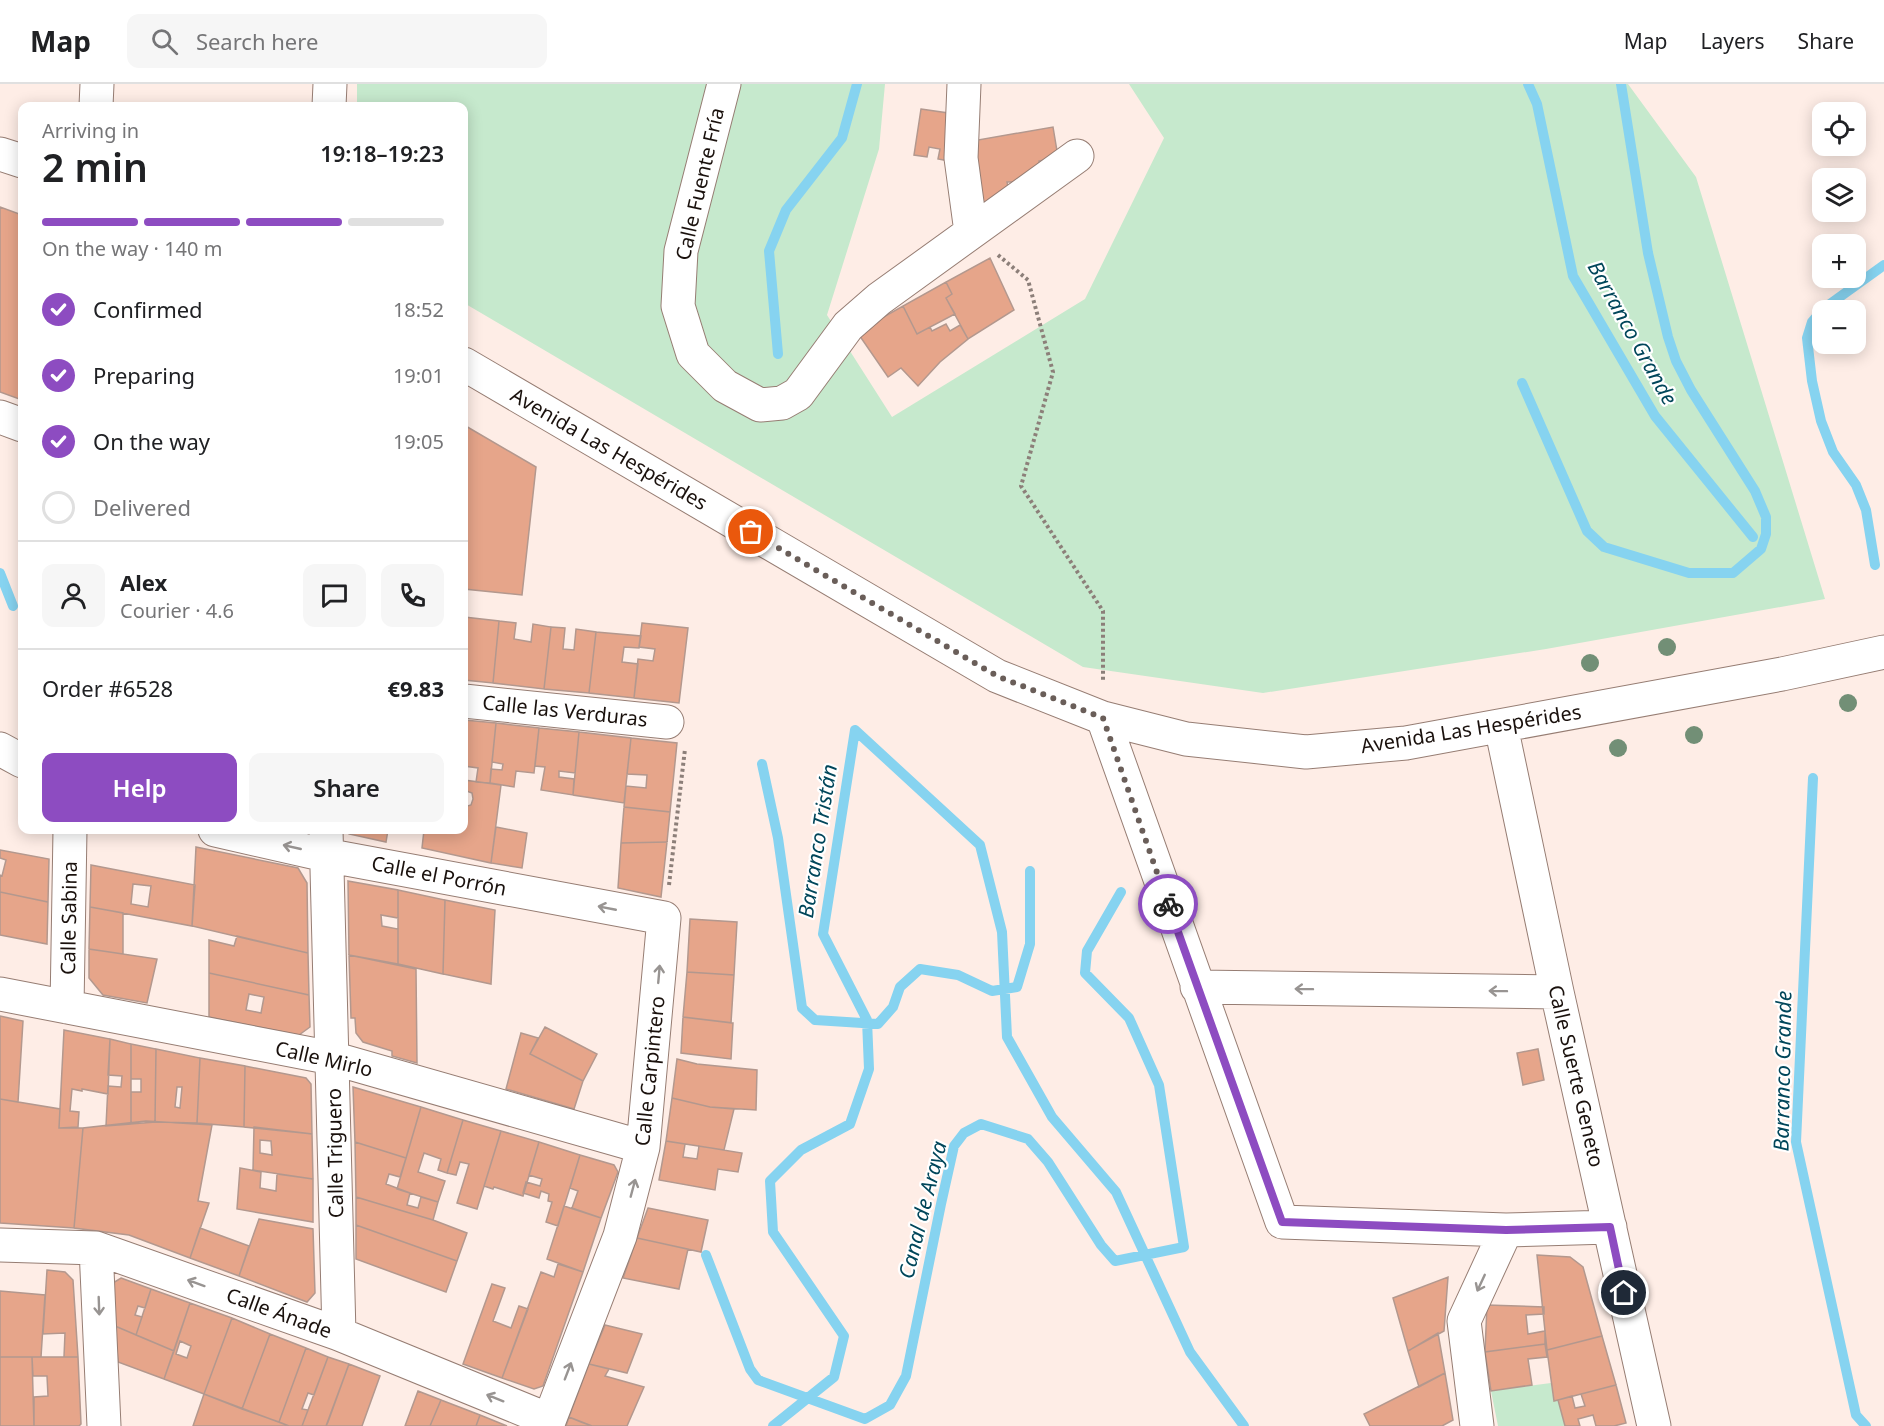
<!DOCTYPE html>
<html lang="en">
<head>
<meta charset="utf-8">
<style>
  :root { --surface:#fff; --page:#f6f6f6; --text:#202124; --muted:#757577; --line:#e0e0e0; --accent:#8d4cc1 }
  body { margin:0; font-family:"Noto Sans",sans-serif; background:var(--page); color:var(--text); height:100vh; display:flex; flex-direction:column; font-size:22px; white-space:nowrap }
  * { box-sizing:border-box; margin:0 }
  p { font-size:20px; color:var(--muted) }
  .icon { flex:none; width:33px; height:33px; fill:none; stroke:currentColor; stroke-width:2; stroke-linecap:round; stroke-linejoin:round }
  .map { position:relative; flex:1; overflow:hidden }
  .sheet { position:absolute; left:18px; top:18px; width:450px; height:732px; display:flex; flex-direction:column; background:var(--surface); border-radius:12px; box-shadow:0 3px 15px #0003 }
  .sheet>* { flex:none }
  .controls { position:absolute; left:1812px; top:18px; display:grid; gap:12px }
  .controls a { display:grid; place-items:center; width:54px; height:54px; border-radius:12px; background:var(--surface); box-shadow:0 3px 15px #0003; font-size:30px }
  .pin { position:absolute; display:grid; place-items:center; width:51px; height:51px; color:#fff; margin:-26px; border:3px solid #fff; border-radius:50%; box-shadow:0 2px 6px #0007 }
  .courier { position:absolute; display:grid; place-items:center; width:60px; height:60px; margin:-30px; border:4px solid #8d4cc1; border-radius:50%; background:#fff; color:#222; box-shadow:0 2px 8px #0007 }
  .overview em { font-style:normal; font-weight:600 }
  .overview div { display:flex; flex-direction:column-reverse }
  .overview { display:flex; align-items:center; justify-content:space-between; height:102px; padding:0 24px }
  h1 { font-size:39px; font-weight:600; line-height:45px }
  .bar { display:grid; grid-template-columns:repeat(4,1fr); gap:9px 6px; align-content:center; height:72px; padding:0 24px }
  .bar i { height:8px; border-radius:4px; background:var(--line) }
  .bar .on { background:var(--accent) }
  .bar p { grid-column:span 4 }
  .line { display:flex; align-items:center; gap:15px; padding:0 24px; border-top:2px solid var(--line) }
  .line div { flex:1 }
  .round { display:grid; place-items:center; flex:none; width:63px; height:63px; border-radius:12px; background:var(--page) }
  ol { padding:0 24px; list-style:none }
  li { display:flex; align-items:center; gap:18px; height:66px }
  li p { margin-inline-start:auto }
  li .icon { padding:6px; border-radius:50%; background:var(--accent); color:#fff; stroke-width:4 }
  li:last-child { color:var(--muted) }
  li i { width:33px; height:33px; border:3px solid var(--line); border-radius:50% }
  .action { display:flex; gap:12px; margin-top:auto; padding:12px 24px }
  .action a { flex:1; height:69px; border-radius:12px; background:var(--accent); color:#fff; font-size:24px; font-weight:600; line-height:69px; text-align:center }
  .action a+a { background:var(--page); color:var(--text) }
  header { display:flex; align-items:center; gap:36px; box-sizing:border-box; height:84px; padding:0 30px; background:var(--surface); border-bottom:2px solid var(--line) }
  header strong { font-size:28px }
  nav { display:flex; gap:33px; margin-inline-start:auto; font-size:21px }
  .search { width:420px; height:54px; background:var(--page); display:flex; align-items:center; gap:15px; box-sizing:border-box; padding:0 21px; border-radius:12px; color:var(--muted); font-size:22px }
  .map>svg:first-child { display:block }
</style>
</head>
<body>
<header>
<strong>Map</strong>
<div class="search"><svg class="icon" aria-label="search" viewBox="0 0 24 24"><circle cx="10" cy="10" r="6"/><path d="M15 15l6 6"/></svg>Search here</div>
<nav><a>Map</a><a>Layers</a><a>Share</a></nav>
</header>
<div class="map">
<svg width="1884" height="1342" viewBox="0 0 1884 1342">
  <rect width="100%" height="100%" fill="#feede6"/>
  <path fill="#c6e9cd" d="M357 0H885L879 65 827 231 892 333 1085 215 1164 54 1129 0H1628L1696 93 1825 515 1546 565 1263 609 1083 583 464 219V22H357Z
    M1551 1299 1554 1317 1558 1316 1565 1342H1498L1491 1307Z"/>
  <g fill="none" stroke-linecap="round" stroke-linejoin="round">
    <path stroke="#86d3f0" stroke-width="10" d="M1528 0 1537 20 1573 192 1655 332 1753 453
      M778 270 769 167 786 126 842 54 857 0
      M1522 299 1587 447 1604 463 1689 489H1733L1761 465 1766 450V433L1755 407 1691 306 1676 277 1668 253 1648 169 1621 0
      M1875 481 1866 426 1856 401 1833 368 1821 337 1812 297 1807 254 1812 238 1823 225 1884 181
      M0 489 13 522
      M855 646 980 761 1002 848 1007 953 1052 1033 1116 1108 1190 1268 1244 1342
      M762 680 778 754 802 924 815 936 878 940 893 923 900 903 920 885 958 891 992 907 1017 903 1030 860V787
      M1813 694 1796 1058 1856 1331 1866 1342
      M706 1171 750 1285 758 1296 865 1335 890 1321 906 1292 941 1120 954 1062 964 1049 981 1040 1028 1055 1048 1078 1101 1161 1115 1177 1184 1163 1159 1001 1129 934 1085 889 1087 867 1121 808
      M773 1342 834 1293 844 1252 773 1148 770 1097 801 1066 850 1040 869 985 867 936 823 850 855 646"/>
  </g>
  <path fill="#e6a58a" stroke="#b3988e" stroke-width="1.5" fill-rule="evenodd" d="M921 25 955 30 949 77 938 75 940 65 929 63 927 73 914 71Z
    M1053 43 1058 73 1039 77 1041 89 1015 98H1007L1009 108 983 122 972 57Z
    M0 123 22 131V316L0 308Z
    M990 174 1014 226 968 255 946 214 952 210 946 198Z
    M946 198 952 210 946 214 955 230 917 250 903 222Z
    M903 222 917 250 930 243 932 247 946 240 950 247 960 241 968 255 940 278 918 302 901 284 888 293 857 248Z
    M464 341 536 383 522 511 464 505Z
    M464 533 499 537 493 599 464 596Z
    M499 537 516 539 514 555 531 558 533 540 551 543 544 605 493 599Z
    M642 539 688 544 679 619 634 614 638 575 653 577 655 565 639 563Z
    M551 543 565 544 563 565 574 566 576 545 596 548 589 609 544 605Z
    M596 548 641 552 639 564 624 563 622 578 638 580 634 614 589 609Z
    M464 636 496 639 490 699 476 698 478 684 464 682Z
    M496 639 539 644 534 689 516 687 514 703 490 699 491 685 502 686 503 680 492 678Z
    M539 644 579 648 575 689 559 687V693L574 695 573 711 541 706 545 683 535 682Z
    M579 648 631 654 624 719 573 711Z
    M631 654 677 659 670 728 624 723 626 702 646 704 647 691 627 690Z
    M464 696 501 701 491 779 422 764 424 746H464V723L471 721 473 715 472 709 464 706Z
    M624 723 670 728 667 758 621 759Z
    M496 743 527 749 522 784 491 779Z
    M349 746H388L386 758 349 750Z
    M667 758 661 813 618 804 621 759Z
    M196 763 298 784 307 799 308 869 192 842Z
    M0 766 49 775 48 818 0 808V791L2 792 6 776 0 774Z
    M91 781 195 801 192 842 90 823ZM133 800 151 802 148 823 131 820Z
    M348 797 398 806V834L381 831 382 842 398 845V880L349 871Z
    M398 806 445 816 443 890 398 880Z
    M0 808 48 818 47 860 0 851Z
    M445 816 495 826 491 900 443 890Z
    M90 823 123 829V870L89 865Z
    M690 835 737 838 734 891 687 888Z
    M237 852 308 869 309 911 209 889V856L234 862Z
    M89 865 157 875 147 919 103 911 89 894Z
    M349 871 416 885 417 979 392 972V967L363 958 356 949 355 934H351Z
    M687 888 734 891 731 939 683 933Z
    M209 889 309 911 310 943 299 951 209 933ZM249 910 264 913 261 929 246 926Z
    M0 932 23 937 18 1018 0 1015Z
    M683 933 733 939 731 975 681 969Z
    M545 943 597 970 583 997 530 970Z
    M64 946 110 955 108 1010 82 1005V1007L72 1005 70 1027 79 1028 78 1043 59 1044Z
    M521 949 538 954 530 970 583 997 574 1025 506 1005Z
    M110 955 131 960V1040L106 1042 108 1002 121 1003 122 992 108 991Z
    M131 960 156 965 155 1038 131 1040V1008H141V995H131Z
    M156 965 200 974 197 1039 155 1038ZM177 1003H182L180 1024 175 1023Z
    M1538 965 1544 996 1523 1001 1517 969Z
    M200 974 245 982 244 1043 197 1039Z
    M677 975 697 980 757 986 756 1026 710 1023 672 1014Z
    M245 982 306 994 311 1000 312 1050 244 1043Z
    M353 1003 421 1023 406 1074 355 1058Z
    M672 1014 710 1023 734 1025 724 1066 666 1057Z
    M0 1015 60 1025 59 1044H83L74 1144 0 1139Z
    M421 1023 463 1036 447 1089 438 1086 441 1075 424 1069 418 1088 445 1097 438 1118 397 1105Z
    M463 1036 501 1047 477 1125 457 1119 469 1080 460 1078 456 1091 447 1089Z
    M146 1037 212 1041 198 1117 209 1119 190 1174 129 1151 74 1144 83 1044Z
    M254 1043 312 1050 313 1095 253 1086ZM260 1056 271 1057 272 1071 260 1069Z
    M501 1047 539 1058 523 1112 494 1103 493 1105 484 1102Z
    M666 1057 685 1060 683 1073 697 1075 699 1062 742 1069 738 1088 718 1085 715 1106 659 1096Z
    M355 1058 406 1074 400 1093 389 1090 386 1100 410 1109 407 1121 418 1124 421 1113 438 1118 433 1136 356 1113Z
    M539 1058 580 1071 558 1142 546 1138 552 1118 548 1117 549 1110 541 1107 539 1114 523 1109 526 1098 540 1102 542 1095 529 1091Z
    M580 1071 614 1081 618 1088 601 1134 572 1124 578 1107 570 1104Z
    M240 1084 261 1088 260 1104 276 1107 277 1090 313 1095V1138L237 1125Z
    M356 1113 433 1136 467 1149 457 1177 356 1141Z
    M564 1122 601 1134 583 1188 547 1175Z
    M648 1124 708 1136 701 1168 637 1154Z
    M259 1135 313 1145 315 1209 307 1218 239 1192Z
    M356 1141 457 1177 446 1208 356 1175Z
    M200 1144 249 1162 239 1192 190 1174Z
    M637 1154 688 1165 679 1205 623 1194Z
    M1537 1171 1570 1173 1583 1183 1602 1252 1547 1266Z
    M558 1180 583 1188 543 1302 534 1305 502 1294 541 1188 554 1193Z
    M47 1186 65 1188 73 1196 78 1273H64L65 1249 43 1250Z
    M1448 1193 1444 1247 1408 1267 1393 1214Z
    M121 1194 151 1205 145 1224 138 1222 135 1231 142 1233 136 1251 115 1242 113 1199Z
    M492 1200 505 1204 493 1237 511 1244 519 1222 528 1225 502 1294 463 1280Z
    M151 1205 190 1219 174 1267 136 1251Z
    M0 1207 45 1211 41 1273H0Z
    M190 1219 232 1234 204 1310 164 1295ZM180 1257 191 1262 187 1274 176 1270Z
    M1487 1221 1544 1223V1230L1526 1231 1528 1250 1545 1247V1260L1485 1268Z
    M232 1234 270 1250 242 1325 204 1310Z
    M605 1241 642 1250 627 1289 589 1280Z
    M115 1242 174 1267 164 1295 118 1278Z
    M1438 1249 1445 1289 1419 1303 1408 1267Z
    M270 1250 306 1264 279 1338 242 1325Z
    M1602 1252 1616 1301 1554 1317 1547 1266Z
    M1545 1260 1547 1273 1528 1275 1532 1301 1491 1307 1485 1268Z
    M306 1264 328 1273 314 1311 308 1309 302 1325 308 1326 302 1342H289L279 1338Z
    M0 1273H32L34 1342H0Z
    M32 1273H78L81 1340 79 1342H34V1313L48 1312 47 1292H33Z
    M328 1273 349 1280 328 1338 326 1342H302Z
    M349 1280 380 1292 362 1342H326Z
    M589 1280 609 1285 605 1292 644 1303 627 1342H592L569 1333Z
    M1445 1289 1453 1336 1442 1342H1370L1364 1330Z
    M1616 1301 1626 1339 1614 1342H1596L1593 1331 1578 1335 1580 1342H1565L1558 1316 1572 1312 1575 1324 1585 1322 1581 1310Z
    M418 1307 441 1316 430 1342H405Z
    M204 1310 265 1333 289 1342H193Z
    M441 1316 480 1331 476 1342H430Z
    M480 1331 507 1342H476Z
    M569 1333 581 1338 592 1342H566Z"/>
  <g fill="none" stroke-linecap="round" stroke-linejoin="round">
    <g stroke="#967d73" stroke-width="35">
      <path id="minor" d="M724 0 681 167 678 222 693 270 725 302 760 321 782 319 798 310 848 242 879 215 1077 72
        M964 0 961 74 971 148
        M96 22 97 0
        M329 22 330 0
        M0 70 22 77
        M464 280 997 592 1103 634 1186 655 1306 668 1406 659 1782 590 1884 568
        M0 333 22 341
        M464 617 667 638
        M1103 634 1282 1138 1506 1146 1610 1143
        M1501 642 1557 908 1654 1342
        M0 665 22 677
        M215 746 325 771 664 834 643 1063 620 1152 547 1342
        M326 746 339 1250
        M1197 903 1557 908
        M0 910 332 974 643 1063
        M67 923 70 746
        M0 1161 96 1164 339 1250 549 1336
        M96 1164 104 1342
        M1477 1342 1464 1237 1506 1146"/>
    </g>
    <path stroke="#8c7f79" stroke-width="4" stroke-dasharray="3 3" stroke-linecap="butt" d="M998 171 1028 196 1053 288 1021 402 1103 527V597
      M669 801 685 665"/>
    <use href="#minor" stroke="#fff" stroke-width="33"/>
  </g>
  <g fill="#728f76">
    <circle cx="1667" cy="563" r="9"/>
    <circle cx="1590" cy="579" r="9"/>
    <circle cx="1848" cy="619" r="9"/>
    <circle cx="1694" cy="651" r="9"/>
    <circle cx="1618" cy="664" r="9"/>
  </g>
  <defs><path id="oneway-shaft" d="M-6 0H5M1.5-3L5.5 0L1.5 3" fill="none" stroke-width="1.6" stroke-linecap="round" stroke-linejoin="round" transform="scale(1.5)"/></defs>
  <g stroke="#989492">
    <use href="#oneway-shaft" transform="translate(292 763) rotate(-167)"/>
    <use href="#oneway-shaft" transform="translate(607 824) rotate(-169)"/>
    <use href="#oneway-shaft" transform="translate(659 890) rotate(-85)"/>
    <use href="#oneway-shaft" transform="translate(1304 905) rotate(-179)"/>
    <use href="#oneway-shaft" transform="translate(1498 907) rotate(-179)"/>
    <use href="#oneway-shaft" transform="translate(633 1104) rotate(-75)"/>
    <use href="#oneway-shaft" transform="translate(196 1199) rotate(-160)"/>
    <use href="#oneway-shaft" transform="translate(1481 1199) rotate(115)"/>
    <use href="#oneway-shaft" transform="translate(99 1222) rotate(88)"/>
    <use href="#oneway-shaft" transform="translate(568 1287) rotate(-69)"/>
    <use href="#oneway-shaft" transform="translate(495 1314) rotate(-158)"/>
  </g>
  <g fill="none" stroke-linecap="round" stroke-linejoin="round">
    <path stroke="#6a5e59" stroke-width="6" stroke-dasharray="0 10.8" d="M751 448 997 592 1103 634 1168 820"/>
    <path stroke="#8d4cc1" stroke-width="8" d="M1168 820 1282 1138 1506 1146 1610 1143 1624 1209"/>
  </g>
  <g text-anchor="middle" stroke-width="4.5" stroke-linejoin="round" paint-order="stroke">
    <g font-size="20" fill="#1a110d" stroke="#fff">
      <text transform="translate(700 100) rotate(-77)" y="7">Calle Fuente Fría</text>
      <text transform="translate(609 365) rotate(30)" y="7">Avenida Las Hespérides</text>
      <text transform="translate(565 627) rotate(6)" y="7">Calle las Verduras</text>
      <text transform="translate(1471 645) rotate(-9)" y="7">Avenida Las Hespérides</text>
      <text transform="translate(439 792) rotate(11)" y="7">Calle el Porrón</text>
      <text transform="translate(69 834) rotate(-89)" y="7">Calle Sabina</text>
      <text transform="translate(324 975) rotate(13)" y="7">Calle Mirlo</text>
      <text transform="translate(650 987) rotate(-84)" y="7">Calle Carpintero</text>
      <text transform="translate(1576 992) rotate(77)" y="7">Calle Suerte Geneto</text>
      <text transform="translate(335 1069) rotate(-91)" y="7">Calle Triguero</text>
      <text transform="translate(279 1229) rotate(20)" y="7">Calle Ánade</text>
    </g>
    <g font-size="21" font-style="italic" fill="#00465a" stroke="#fff">
      <text transform="translate(1632 249) rotate(61)" y="7">Barranco Grande</text>
      <text transform="translate(818 757) rotate(-81)" y="7">Barranco Tristán</text>
      <text transform="translate(1783 987) rotate(-89)" y="7">Barranco Grande</text>
      <text transform="translate(923 1126) rotate(-76)" y="7">Canal de Araya</text>
    </g>
  </g>
</svg>
<div class="controls">
<a><svg class="icon" aria-label="locate" viewBox="0 0 24 24"><circle cx="12" cy="12" r="6"/><path d="M12 2v4M12 18v4M2 12h4M18 12h4"/></svg></a>
<a><svg class="icon" aria-label="layers" viewBox="0 0 24 24"><path d="M12 4l9 5-9 5-9-5zM3 14l9 5 9-5"/></svg></a>
<a>+</a>
<a>−</a>
</div>
<div class="pin" style="left:751px;top:448px;background:#ea580c"><svg class="icon" aria-label="bag" viewBox="0 0 24 24"><path d="M5 8h14l-1 12H6zM9 8a3 3 0 0 1 6 0"/></svg></div>
<div class="pin" style="left:1624px;top:1209px;background:#1f2937"><svg class="icon" aria-label="home" viewBox="0 0 24 24"><path d="M3 11l9-7 9 7M6 9v11h12V9"/></svg></div>
<div class="courier" style="left:1168px;top:820px"><svg class="icon" aria-label="bike" viewBox="0 0 24 24"><circle cx="6" cy="16" r="4"/><circle cx="18" cy="16" r="4"/><path d="M6 16l4-8h5l3 8M10 8l3 8H6M13 5h3"/></svg></div>
<section class="sheet">
<div class="overview"><div><h1>2 min</h1><p>Arriving in</p></div><em>19:18–19:23</em></div>
<div class="bar"><i class="on"></i><i class="on"></i><i class="on"></i><i></i><p>On the way · 140 m</p></div>
<ol>
<li><svg class="icon" aria-label="check" viewBox="0 0 24 24"><path d="M5 12l5 5 9-10"/></svg>Confirmed<p>18:52</p></li>
<li><svg class="icon" aria-label="check" viewBox="0 0 24 24"><path d="M5 12l5 5 9-10"/></svg>Preparing<p>19:01</p></li>
<li><svg class="icon" aria-label="check" viewBox="0 0 24 24"><path d="M5 12l5 5 9-10"/></svg>On the way<p>19:05</p></li>
<li><i></i>Delivered</li>
</ol>
<div class="line" style="height:108px"><a class="round"><svg class="icon" aria-label="person" viewBox="0 0 24 24"><circle cx="12" cy="8" r="4"/><path d="M4 21q1-7 8-7t8 7"/></svg></a><div><b>Alex</b><p>Courier · 4.6</p></div><a class="round"><svg class="icon" aria-label="chat" viewBox="0 0 24 24"><path d="M4 5h16v11H9l-5 4z"/></svg></a><a class="round"><svg class="icon" aria-label="phone" viewBox="0 0 24 24"><path d="M5 4h4l2 5-3 2q2 4 5 5l2-3 5 2v4C11 20 4 13 5 4z"/></svg></a></div>
<div class="line" style="height:78px"><div>Order #6528</div><b>€9.83</b></div>
<div class="action"><a>Help</a><a>Share</a></div>
</section>
</div>
</body>
</html>
